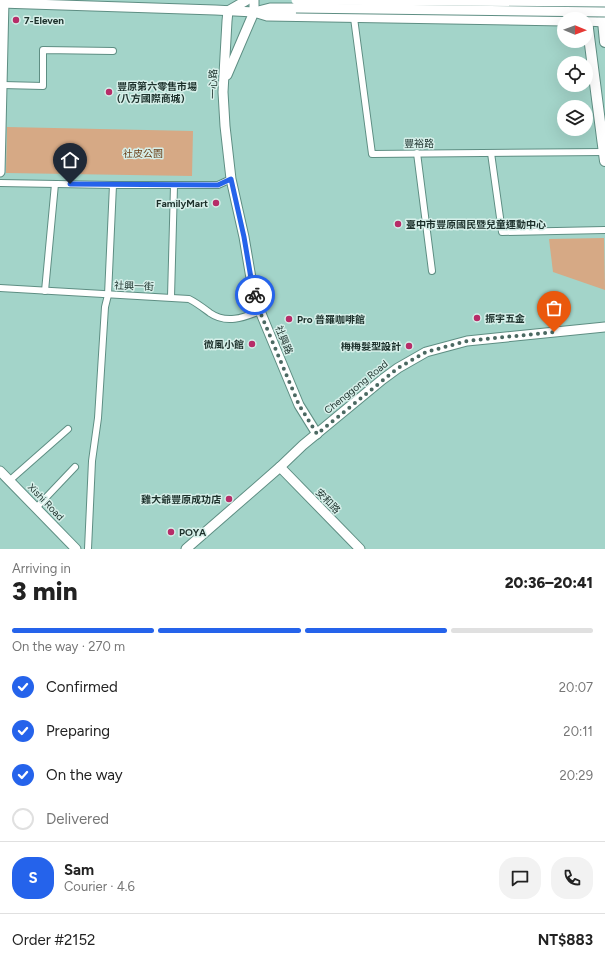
<!DOCTYPE html>
<meta charset="utf-8">
<style>
body{margin:0;font-family:Figtree,"Noto Sans TC",sans-serif;background:#f2f2f2;color:#222;height:100vh;display:flex;flex-direction:column;font-size:15px;white-space:nowrap}
*{box-sizing:border-box;margin:0}
p{font-size:13px;color:#767676}
.icon{flex:none;width:22px;height:22px;fill:none;stroke:currentColor;stroke-width:2;stroke-linecap:round;stroke-linejoin:round}
.map{position:relative;height:549px;overflow:hidden}
.sheet{display:flex;flex-direction:column;background:#fff;flex:1}
.sheet>*{flex:none}
.needle{width:26px;rotate:91deg}
.fabs{position:absolute;left:557px;top:12px;display:grid;gap:8px}
.fabs a{display:grid;place-items:center;width:36px;height:36px;border-radius:50%;background:#fff;box-shadow:0 4px 16px #0002;font-size:20px}
.pin{position:absolute;display:grid;place-items:center;width:34px;height:34px;color:#fff;margin:-41px -17px;border-radius:50% 50% 50% 0;rotate:-45deg;box-shadow:0 0 4px #0007}
.pin .icon{rotate:45deg}
.courier{position:absolute;display:grid;place-items:center;width:40px;height:40px;margin:-20px;border:3px solid #2563eb;border-radius:50%;background:#fff;color:#222;box-shadow:0 1px 5px #0007}
.summary em{font-style:normal;font-weight:800}
.summary div{display:flex;flex-direction:column-reverse}
.summary{display:flex;align-items:center;justify-content:space-between;height:68px;padding:0 12px}
h1{font-size:26px;font-weight:800;line-height:30px}
.bar{display:grid;grid-template-columns:repeat(4,1fr);gap:6px 4px;align-content:center;height:48px;padding:0 12px}
.bar i{height:5px;border-radius:3px;background:#e0e0e0}
.bar .selected{background:#2563eb}
.bar p{grid-column:span 4}
.line{display:flex;align-items:center;gap:10px;padding:0 12px;border-top:1px solid #e0e0e0}
.line div{flex:1}
.round{display:grid;place-items:center;flex:none;width:42px;height:42px;border-radius:16px;background:#f2f2f2}
ol{padding:0 12px;list-style:none}
li{display:flex;align-items:center;gap:12px;height:44px}
li p{margin-inline-start:auto}
li .icon{padding:4px;border-radius:50%;background:#2563eb;color:#fff;stroke-width:4}
li:last-child{color:#767676}
li i{width:22px;height:22px;border:2px solid #e0e0e0;border-radius:50%}
.map>svg:first-child{display:block}
</style>
<div class="map">
<svg width="605" height="549" viewBox="0 0 605 549">
<rect width="100%" height="100%" fill="#a3d4c9"/>
<!-- green -->
<g fill="#d6a985">
<polygon points="7,127 193,131 192,176 6,173"/>
<polygon points="604,238 605,290 553,272 549,239"/>
</g>
<g fill="none" stroke-linecap="round" stroke-linejoin="round">
<defs>
<g id="street">
<polyline points="354,18 372,154 605,152"/>
<polyline points="3,85 43,86 43,50 113,51"/>
<polyline points="417,153 432,271"/>
<polyline points="491,153 502,232 605,230"/>
<polyline points="0,183 113,185 218,185 231,179"/>
<path d="M0 288 189 299C197 303 202 307 210 313 226 324 243 318 260 311"/>
<polyline points="45,291 55,184"/>
<polyline points="171,297 174,186"/>
<polyline points="9,481 68,429"/>
<polyline points="36,508 75,467"/>
<polyline points="88,549 92,461 98,418 105,307 108,295 113,185"/>
</g>
<g id="secondary">
<polyline points="247,0 228,11 227,21 223,92 225,126 231,179 244,237 252,284 260,311 299,405 317,434"/>
<polyline points="0,3 215,10 254,12 267,16 564,21"/>
<polyline points="255,12 270,8 296,8"/>
<polyline points="586,21 605,22"/>
<polyline points="227,75 254,12 254,0"/>
<polyline points="0,172 4,0"/>
<polyline points="280,467 360,549"/>
<polyline points="0,471 76,549"/>
<polyline points="186,549 280,467 303,445 383,379 398,368 426,352 467,341 605,327"/>
</g>
<g id="primary">
<polyline points="601,0 605,42"/>
<polyline points="586,4 587,21 605,161"/>
</g>
</defs>
<!-- street casing -->
<use href="#street" stroke="#5e8e83" stroke-width="8"/>
<!-- secondary casing -->
<use href="#secondary" stroke="#5e8e83" stroke-width="11"/>
<!-- primary casing -->
<use href="#primary" stroke="#5e8e83" stroke-width="12"/>
<!-- street -->
<use href="#street" stroke="#fff" stroke-width="6"/>
<!-- secondary -->
<use href="#secondary" stroke="#fff" stroke-width="9"/>
<!-- primary -->
<use href="#primary" stroke="#fff" stroke-width="10"/>
<defs>
<g id="secondary-bridge">
<polyline points="296,0 605,2"/>
<polyline points="296,8 605,12"/>
</g>
</defs>
<!-- secondary-bridge casing -->
<use href="#secondary-bridge" stroke="#5e8e83" stroke-width="11" stroke-linecap="butt"/>
<!-- secondary-bridge -->
<use href="#secondary-bridge" stroke="#fff" stroke-width="9"/>
</g>
<g fill="none" stroke-linecap="round" stroke-linejoin="round">
<!-- done -->
<polyline stroke="#4b6962" stroke-width="4" stroke-dasharray="0 7.2" points="255,295 260,312 299,405 317,434 398,368 426,352 467,341 554,332"/>
<!-- route -->
<polyline stroke="#2563eb" stroke-width="5" points="70,184 218,185 231,179 244,237 252,284 255,295"/>
</g>
<!-- markers -->
<g fill="#b72c68" stroke="#d6efe9" stroke-width="1.5">
<circle cx="16" cy="20" r="4"/>
<circle cx="109" cy="92" r="4"/>
<circle cx="216" cy="203" r="4"/>
<circle cx="398" cy="224" r="4"/>
<circle cx="477" cy="318" r="4"/>
<circle cx="289" cy="319" r="4"/>
<circle cx="252" cy="344" r="4"/>
<circle cx="409" cy="346" r="4"/>
<circle cx="229" cy="499" r="4"/>
<circle cx="171" cy="532" r="4"/>
</g>
<g text-anchor="middle" dominant-baseline="central" stroke-width="3" stroke-linejoin="round" paint-order="stroke">
<!-- poi labels -->
<g font-size="10" font-weight="bold" fill="#1c302b" stroke="#d6efe9" text-anchor="start">
<text x="24" y="20">7-Eleven</text>
<text x="117" y="86">豐原第六零售市場<tspan x="117" dy="12">(八方國際商城)</tspan></text>
<text x="208" y="203" text-anchor="end">FamilyMart</text>
<text x="406" y="224">臺中市豐原國民暨兒童運動中心</text>
<text x="485" y="318">振宇五金</text>
<text x="297" y="319">Pro 普羅咖啡館</text>
<text x="244" y="344" text-anchor="end">微風小館</text>
<text x="401" y="346" text-anchor="end">梅梅髮型設計</text>
<text x="221" y="499" text-anchor="end">雞大爺豐原成功店</text>
<text x="179" y="532">POYA</text>
</g>
<!-- street labels -->
<g font-size="10" fill="#1c302b" stroke="#d6efe9">
<text transform="translate(213 84) rotate(-89)">一心路</text>
<text x="419" y="143">豐裕路</text>
<text transform="translate(134 286) rotate(2)">社興一街</text>
<text transform="translate(284 340) rotate(67)">社興路</text>
<text transform="translate(356 387) rotate(-39)">Chenggong Road</text>
<text transform="translate(328 501) rotate(46)">安和路</text>
<text transform="translate(46 502) rotate(46)">Xishi Road</text>
</g>
<!-- park labels -->
<g font-size="10" fill="#6a3f18" stroke="#d6efe9">
<text x="143" y="153">社皮公園</text>
</g>
</g>
</svg>
<div class="fabs">
<a><svg class="needle" viewBox="-14 -14 28 28"><path d="M0-13l5 13h-10z" fill="#e53935"/><path d="M0 13l5-13h-10z" fill="#767676"/></svg></a>
<a><svg class="icon" aria-label="locate" viewBox="0 0 24 24"><circle cx="12" cy="12" r="6"/><path d="M12 2v4M12 18v4M2 12h4M18 12h4"/></svg></a>
<a><svg class="icon" aria-label="layers" viewBox="0 0 24 24"><path d="M12 4l9 5-9 5-9-5zM3 14l9 5 9-5"/></svg></a>
</div>
<div class="pin" style="left:554px;top:332px;background:#ea580c"><svg class="icon" aria-label="bag" viewBox="0 0 24 24"><path d="M5 8h14l-1 12H6zM9 8a3 3 0 0 1 6 0"/></svg></div>
<div class="pin" style="left:70px;top:184px;background:#1f2937"><svg class="icon" aria-label="home" viewBox="0 0 24 24"><path d="M3 11l9-7 9 7M6 9v11h12V9"/></svg></div>
<div class="courier" style="left:255px;top:295px"><svg class="icon" aria-label="bike" viewBox="0 0 24 24"><circle cx="6" cy="16" r="4"/><circle cx="18" cy="16" r="4"/><path d="M6 16l4-8h5l3 8M10 8l3 8H6M13 5h3"/></svg></div>
</div>
<section class="sheet">
<div class="summary"><div><h1>3 min</h1><p>Arriving in</p></div><em>20:36–20:41</em></div>
<div class="bar"><i class="selected"></i><i class="selected"></i><i class="selected"></i><i></i><p>On the way · 270 m</p></div>
<ol>
<li><svg class="icon" aria-label="check" viewBox="0 0 24 24"><path d="M5 12l5 5 9-10"/></svg>Confirmed<p>20:07</p></li>
<li><svg class="icon" aria-label="check" viewBox="0 0 24 24"><path d="M5 12l5 5 9-10"/></svg>Preparing<p>20:11</p></li>
<li><svg class="icon" aria-label="check" viewBox="0 0 24 24"><path d="M5 12l5 5 9-10"/></svg>On the way<p>20:29</p></li>
<li><i></i>Delivered</li>
</ol>
<div class="line" style="height:72px"><b class="round" style="background:#2563eb;color:#fff">S</b><div><b>Sam</b><p>Courier · 4.6</p></div><a class="round"><svg class="icon" aria-label="chat" viewBox="0 0 24 24"><path d="M4 5h16v11H9l-5 4z"/></svg></a><a class="round"><svg class="icon" aria-label="phone" viewBox="0 0 24 24"><path d="M5 4h4l2 5-3 2q2 4 5 5l2-3 5 2v4C11 20 4 13 5 4z"/></svg></a></div>
<div class="line" style="height:52px"><div>Order #2152</div><b>NT$883</b></div>
</section>
